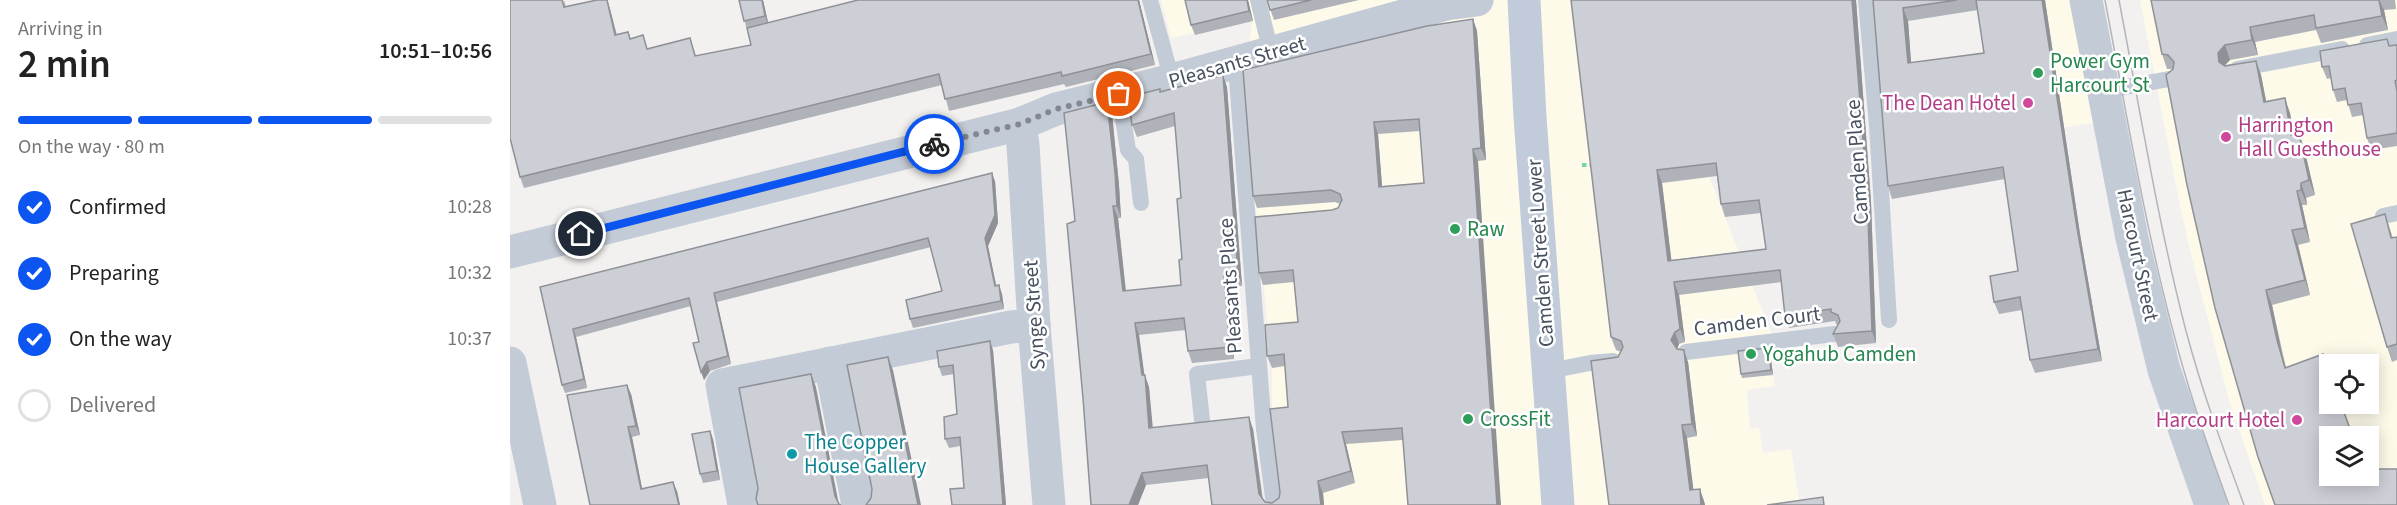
<!DOCTYPE html>
<meta charset="utf-8">
<style>
body{margin:0;font-family:"Source Sans 3",sans-serif;background:#f2f2f2;color:#222;height:100vh;display:flex;flex-direction:column;font-size:22px;white-space:nowrap}
*{box-sizing:border-box;margin:0}
p{font-size:20px;color:#767676}
.icon{flex:none;width:33px;height:33px;fill:none;stroke:currentColor;stroke-width:2;stroke-linecap:round;stroke-linejoin:round}
.map{position:relative;flex:1;overflow:hidden}
.side{display:flex;flex-direction:column;background:#fff;width:510px}
.side>*{flex:none}
.tools{position:absolute;left:1809px;top:354px;display:grid;gap:12px}
.tools a{display:grid;place-items:center;width:60px;height:60px;border-radius:0px;background:#fff;box-shadow:0 3px 15px #0003;font-size:30px}
.pin{position:absolute;display:grid;place-items:center;width:51px;height:51px;color:#fff;margin:-26px;border:3px solid #fff;border-radius:50%;box-shadow:0 2px 6px #0007}
.courier{position:absolute;display:grid;place-items:center;width:60px;height:60px;margin:-30px;border:4px solid #0c55f1;border-radius:50%;background:#fff;color:#222;box-shadow:0 2px 8px #0007}
.head em{font-style:normal;font-weight:600}
.head div{display:flex;flex-direction:column-reverse}
.head{display:flex;align-items:center;justify-content:space-between;height:102px;padding:0 18px}
h1{font-size:39px;font-weight:600;line-height:45px}
.bar{display:grid;grid-template-columns:repeat(4,1fr);gap:9px 6px;align-content:center;height:72px;padding:0 18px}
.bar i{height:8px;border-radius:4px;background:#e0e0e0}
.bar .active{background:#0c55f1}
.bar p{grid-column:span 4}
ol{padding:0 18px;list-style:none}
li{display:flex;align-items:center;gap:18px;height:66px}
li p{margin-inline-start:auto}
li .icon{padding:6px;border-radius:50%;background:#0c55f1;color:#fff;stroke-width:4}
li:last-child{color:#767676}
li i{width:33px;height:33px;border:3px solid #e0e0e0;border-radius:50%}
main{display:flex;flex:1;min-height:0}
.map>svg:first-child{display:block}
</style>
<main>
<section class="side">
<div class="head"><div><h1>2 min</h1><p>Arriving in</p></div><em>10:51–10:56</em></div>
<div class="bar"><i class="active"></i><i class="active"></i><i class="active"></i><i></i><p>On the way · 80 m</p></div>
<ol>
<li><svg class="icon" aria-label="check" viewBox="0 0 24 24"><path d="M5 12l5 5 9-10"/></svg>Confirmed<p>10:28</p></li>
<li><svg class="icon" aria-label="check" viewBox="0 0 24 24"><path d="M5 12l5 5 9-10"/></svg>Preparing<p>10:32</p></li>
<li><svg class="icon" aria-label="check" viewBox="0 0 24 24"><path d="M5 12l5 5 9-10"/></svg>On the way<p>10:37</p></li>
<li><i></i>Delivered</li>
</ol>
</section>
<div class="map">
<svg width="1887" height="505" viewBox="0 0 1887 505">
<rect width="100%" height="100%" fill="#f3f1f0"/>
<!-- commercial -->
<g fill="#fdfaea" fill-rule="evenodd">
<polygon points="651,0 1140,0 1145,41 1266,345 1267,353 1260,354 1265,386 1237,390 1240,429 1249,428 1253,453 1281,449 1290,505 772,505 762,421 762,368 746,208 744,207 735,83 742,21 661,38"/>
<polygon points="1466,0 1566,0 1589,122 1489,137"/>
<path d="M1630 0H1887V505H1755L1719 400 1681 254 1670 206ZM1820 364H1858V404H1820ZM1820 436H1858V476H1820Z"/>
</g>
<g fill="none" stroke-linecap="round" stroke-linejoin="round">
<!-- path -->
<polyline stroke="#72d3af" stroke-width="4" stroke-dasharray="4.5 3" stroke-linecap="butt" points="1072,165 1082,165"/>
<!-- service -->
<g stroke="#c3cbd6" stroke-width="16">
<polyline points="640,0 662,80"/>
<polyline points="748,0 761,52"/>
<polyline points="1356,0 1367,126 1379,320"/>
<polyline points="1857,45 1887,39"/>
<polyline points="723,63 727,80 754,429 764,505"/>
<polyline points="1727,69 1832,49"/>
<polyline points="1594,91 1659,79"/>
<polyline points="609,94 618,150 626,159 631,203"/>
<polyline points="1873,216 1887,213"/>
<polyline points="1176,352 1324,334"/>
<polyline points="1039,371 1080,363 1103,361"/>
<polyline points="692,420 687,374 748,366"/>
</g>
<!-- minor -->
<g stroke="#c3cbd6" stroke-width="33">
<polyline points="510,124 513,145 524,325 539,505"/>
<polyline points="0,252 510,124 546,109 662,80 936,4 967,0"/>
<polyline points="320,363 348,505"/>
<polyline points="234,505 212,385 501,327 524,325"/>
</g>
<!-- tertiary -->
<g stroke="#c3cbd6" stroke-width="33">
<polyline points="1576,0 1622,238 1654,370 1701,505"/>
<polyline points="0,363 30,505"/>
</g>
<!-- secondary -->
<polyline stroke="#c2cbda" stroke-width="33" points="1014,0 1020,117 1048,505"/>
<!-- tram -->
<g stroke="#b2b5bb" stroke-width="1.5">
<path d="M1595 0C1616 110 1634 222 1663 331 1678 390 1698 448 1719 505"/>
<path d="M1609 0C1630 110 1648 223 1676 331 1692 391 1713 448 1734 505"/>
</g>
</g>
<!-- wall -->
<g fill="#afb2b8" fill-rule="evenodd">
<polygon points="54,0 56,7 97,0 100,9 107,35 118,32 121,39 138,49 180,38 186,56 241,45 229,0 253,0 258,22 629,0 645,65 556,87 554,84 439,111 432,85 14,188 10,177"/>
<polygon points="675,0 738,0 743,21 685,35 681,25"/>
<polygon points="757,0 849,0 764,20"/>
<path d="M1061 0H1346L1361 202 1366 343 1328 347 1323 334 1328 325 1326 324 1325 321 1279 328 1275 316 1271 282 1169 295 1175 342 1169 344 1167 349 1178 362 1187 436 1177 438 1183 490 1194 501 1195 505H1099L1108 357 1111 352 1106 350 1101 337ZM1207 176 1211 204 1215 217 1251 213 1256 249 1161 260 1152 183Z"/>
<path d="M1363 0H1535L1570 234 1592 361 1525 373 1520 360 1512 310 1489 314 1484 302 1508 271 1495 179 1382 199 1378 186ZM1468 10 1474 53 1401 63 1398 21Z"/>
<polygon points="1641,0 1885,0 1886,9 1874,10 1878,30 1811,43 1806,30 1745,42 1748,55 1720,60 1715,65 1746,61 1751,75 1756,101 1780,113 1784,135 1789,134 1794,148 1805,195 1796,198 1797,205 1792,205 1800,242 1788,245 1800,295 1762,305 1776,368 1831,404 1843,436 1820,436 1765,505 1663,69 1657,69 1652,54"/>
<path d="M963 19 967 31 976 160 968 161 969 191 893 440 836 444 845 483 813 493 814 505H702L699 478 636 485 628 505H581L565 221 597 102 602 114 609 185 611 218H608L616 291 671 285 672 259 671 198 665 126 627 137 622 125 651 92 717 87 732 286 718 287 724 359 682 363 678 351 676 330 629 335 634 375 639 387 642 428 743 429 753 499 755 502 762 503 769 498 778 407 775 366 762 368 757 356 788 322 784 282 753 285 749 273 822 210 828 208 830 204 825 202 747 208 743 196ZM910 131 914 183 872 186 868 134Z"/>
<polygon points="1887,44 1887,146 1861,150 1857,138 1853,115 1842,117 1837,100 1827,102 1823,90 1821,78 1817,79 1812,67 1880,45"/>
<polygon points="485,181 488,223 478,246 486,286 492,294 494,309 403,328 400,319 432,291 421,247 207,302 221,364 200,371 194,380 189,342 181,306 66,337 77,388 55,393 52,385 30,287"/>
<polygon points="1875,214 1883,238 1887,237 1887,360 1882,362 1877,347"/>
<polygon points="483,350 496,505 442,505 454,488 451,446 439,448 435,439 447,414 444,374 432,376 429,367"/>
<polygon points="1260,352 1263,375 1232,378 1231,374"/>
<polygon points="121,394 130,435 122,437 132,489 167,491 170,505 80,505"/>
<polygon points="203,439 210,480 193,483 190,474"/>
</g>
<!-- shaded-wall -->
<g fill="#8f9196">
<polygon points="97,0 100,9 109,46 105,35"/>
<polygon points="252,0 253,0 259,27 255,16"/>
<polygon points="628,0 629,0 645,65 641,54"/>
<polygon points="737,0 738,0 743,21 739,11"/>
<polygon points="1342,0 1346,0 1361,202 1366,343 1362,331"/>
<polygon points="1532,0 1535,0 1570,234 1592,361 1588,349 1566,222"/>
<polygon points="1869,0 1874,10 1878,30 1872,16"/>
<polygon points="1393,8 1398,21 1402,75 1398,63"/>
<polygon points="963,19 967,31 976,160 971,148"/>
<polygon points="1740,27 1745,42 1748,55 1742,40"/>
<polygon points="1715,45 1720,60 1713,67 1709,62 1708,53"/>
<polygon points="1746,61 1751,75 1759,116 1754,102"/>
<polygon points="713,75 717,87 732,286 728,274"/>
<polygon points="1775,98 1780,113 1786,150 1781,135"/>
<polygon points="597,102 602,114 609,185 611,218 607,206"/>
<polygon points="864,122 868,134 873,199 869,187"/>
<polygon points="1789,134 1794,148 1805,195 1799,180"/>
<polygon points="963,149 968,161 991,505 987,505"/>
<polygon points="1147,170 1152,183 1163,273 1158,261"/>
<polygon points="482,173 485,181 488,223 478,246 488,294 485,286 475,238"/>
<polygon points="1791,183 1796,198 1797,205 1791,190"/>
<polygon points="1787,191 1792,205 1800,242 1795,228"/>
<polygon points="603,206 608,218 617,303 613,291"/>
<polygon points="1782,230 1788,245 1800,295 1795,280"/>
<polygon points="714,275 718,287 724,359 720,347"/>
<polygon points="1164,282 1169,295 1175,342 1170,329"/>
<polygon points="489,285 492,294 494,309 491,301"/>
<polygon points="1756,290 1762,305 1772,354 1780,382 1775,368 1767,340"/>
<polygon points="204,293 207,302 221,364 218,356"/>
<polygon points="625,323 629,335 635,379 635,375 639,387 644,440 639,428"/>
<polygon points="63,329 66,337 77,388 74,379"/>
<polygon points="1165,332 1169,344 1166,353 1161,340"/>
<polygon points="480,341 483,350 496,505 493,505"/>
<polygon points="1258,348 1260,352 1263,375 1261,370"/>
<polygon points="1174,350 1178,362 1187,436 1182,424"/>
<polygon points="378,357 383,370 411,505 408,505"/>
<polygon points="197,362 200,371 194,380 191,372"/>
<polygon points="301,374 306,387 329,505 325,496"/>
<polygon points="117,385 121,394 130,435 126,426"/>
<polygon points="739,417 743,429 753,505 749,494"/>
<polygon points="1172,425 1177,438 1185,502 1180,490"/>
<polygon points="118,427 122,437 134,498 131,489"/>
<polygon points="200,431 203,439 210,480 207,471"/>
<polygon points="832,432 836,444 845,483 841,471"/>
<polygon points="632,473 636,485 628,505 619,505"/>
<polygon points="808,481 813,493 814,505 811,505"/>
<polygon points="163,482 167,491 170,505 169,505"/>
<polygon points="1190,489 1194,501 1195,505 1191,505"/>
</g>
<!-- building -->
<g fill="#cccfd6" stroke="#8f9196" stroke-width="1.5" fill-rule="evenodd">
<polygon points="0,0 52,0 54,7 87,0 97,0 105,35 118,32 120,39 133,35 137,49 180,38 185,56 241,45 237,28 348,0 628,0 641,54 552,76 551,72 435,99 429,74 10,177 0,138"/>
<polygon points="229,0 252,0 255,16 234,21"/>
<polygon points="675,0 737,0 739,11 681,25"/>
<polygon points="757,0 801,0 760,10"/>
<path d="M1061 0H1342L1357 190 1362 331 1323 334 1330 321 1328 315 1321 312V309L1275 316 1270 270 1164 282 1170 329 1165 332 1161 340 1167 349 1174 350 1182 424 1172 425 1180 490 1190 489 1191 505H1099L1081 361 1108 357 1113 347 1111 341 1101 337ZM1206 163 1211 204 1249 200 1256 249 1158 261 1147 170Z"/>
<polygon points="1363,0 1447,0 1393,8 1398,63 1474,53 1466,0 1532,0 1566,222 1588,349 1520,360 1510,297 1484,302 1480,276 1508,271 1493,167 1378,186"/>
<polygon points="1641,0 1869,0 1872,16 1806,28 1804,15 1740,27 1742,40 1715,45 1708,53 1709,62 1715,66 1746,61 1754,102 1775,98 1781,135 1789,134 1799,180 1791,183 1791,190 1787,191 1795,228 1782,230 1795,280 1756,290 1767,340 1775,368 1813,354 1820,371 1820,404 1831,404 1839,426 1833,428 1837,436 1820,436 1820,476 1858,476 1858,469 1887,469 1887,505 1765,505 1748,457 1705,308 1677,185 1656,75 1663,69 1664,62 1658,55 1652,54"/>
<path d="M963 19 971 148 963 149 965 179 987 505H898L892 428 832 432 841 471 808 481 811 505H702L697 465 632 473 619 505H581L573 398 557 224 565 221 554 113 597 102 605 173 607 206H603L613 291 671 285 669 260 672 259 667 199 671 198 664 113 622 125 618 97 650 89V92L713 75 728 274 714 275 720 347 678 351 674 318 625 323 632 375H635L639 428 739 417 749 494 755 502 762 503 769 498 770 492 760 409 778 407 774 354 757 356 755 325 788 322 783 270 749 273 745 217 822 210 828 208 832 200 830 194 821 190 743 196 733 70 917 26ZM909 119 914 183 869 187 864 122Z"/>
<polygon points="1877,39 1879,46 1887,45 1887,80 1885,81 1887,91 1887,133 1857,138 1851,103 1838,105 1835,88 1823,90 1819,66 1812,67 1810,51"/>
<polygon points="482,173 485,215 475,238 485,286 489,285 491,301 400,319 396,300 432,291 418,238 204,293 218,356 197,362 191,372 183,343 189,342 179,298 63,329 74,379 52,385 30,287"/>
<polygon points="1875,214 1881,238 1887,237 1887,344 1877,347 1841,224"/>
<polygon points="480,341 493,505 442,505 440,489 454,488 450,437 435,439 434,417 447,414 443,365 429,367 427,351"/>
<polygon points="1258,348 1261,370 1231,374 1228,351"/>
<polygon points="378,357 408,505 356,505 361,498 362,489 337,365"/>
<polygon points="301,374 325,496 329,504 331,505 248,505 246,499 248,488 229,388"/>
<polygon points="117,385 126,426 118,427 131,489 163,482 169,505 80,505 57,395"/>
<polygon points="200,431 207,471 190,474 182,434"/>
<polygon points="1313,497 1314,505 1257,505"/>
</g>
<g fill="none" stroke-linecap="round" stroke-linejoin="round">
<!-- done -->
<polyline stroke="#838992" stroke-width="6" stroke-dasharray="0 10.8" points="424,144 510,124 546,109 609,94"/>
<!-- route -->
<polyline stroke="#0c55f1" stroke-width="8" points="71,234 424,144"/>
</g>
<!-- markers -->
<g fill="#2e9e5b" stroke="#fff" stroke-width="2">
<circle cx="1528" cy="73" r="6"/>
<circle cx="945" cy="229" r="6"/>
<circle cx="1241" cy="354" r="6"/>
<circle cx="958" cy="419" r="6"/>
</g>
<g fill="#d1479c" stroke="#fff" stroke-width="2">
<circle cx="1518" cy="103" r="6"/>
<circle cx="1716" cy="137" r="6"/>
<circle cx="1787" cy="420" r="6"/>
</g>
<circle fill="#0f9aa8" stroke="#fff" stroke-width="2" cx="282" cy="454" r="6"/>
<g text-anchor="middle" dominant-baseline="central" stroke-width="5" stroke-linejoin="round" paint-order="stroke">
<!-- leisure labels -->
<g font-size="21" fill="#27864d" stroke="#fff" text-anchor="start">
<text x="1540" y="61">Power Gym<tspan x="1540" dy="24">Harcourt St</tspan></text>
<text x="957" y="229">Raw</text>
<text x="1253" y="354">Yogahub Camden</text>
<text x="970" y="419">CrossFit</text>
</g>
<!-- street labels -->
<g font-size="21" fill="#475160" stroke="#fff">
<text transform="translate(727 62) rotate(-16)">Pleasants Street</text>
<text transform="translate(1347 162) rotate(-94)">Camden Place</text>
<text transform="translate(1030 253) rotate(-94)">Camden Street Lower</text>
<text transform="translate(1628 255) rotate(78)">Harcourt Street</text>
<text transform="translate(720 286) rotate(-94)">Pleasants Place</text>
<text transform="translate(524 315) rotate(-94)">Synge Street</text>
<text transform="translate(1247 321) rotate(-7)">Camden Court</text>
</g>
<!-- hotel labels -->
<g font-size="21" fill="#b23c85" stroke="#fff" text-anchor="end">
<text x="1506" y="103">The Dean Hotel</text>
<text x="1728" y="125" text-anchor="start">Harrington<tspan x="1728" dy="24">Hall Guesthouse</tspan></text>
<text x="1775" y="420">Harcourt Hotel</text>
</g>
<!-- culture labels -->
<g font-size="21" fill="#0d838f" stroke="#fff" text-anchor="start">
<text x="294" y="442">The Copper<tspan x="294" dy="24">House Gallery</tspan></text>
</g>
</g>
</svg>
<div class="tools">
<a><svg class="icon" aria-label="locate" viewBox="0 0 24 24"><circle cx="12" cy="12" r="6"/><path d="M12 2v4M12 18v4M2 12h4M18 12h4"/></svg></a>
<a><svg class="icon" aria-label="layers" viewBox="0 0 24 24"><path d="M12 4l9 5-9 5-9-5zM3 14l9 5 9-5"/></svg></a>
</div>
<div class="pin" style="left:609px;top:94px;background:#ea580c"><svg class="icon" aria-label="bag" viewBox="0 0 24 24"><path d="M5 8h14l-1 12H6zM9 8a3 3 0 0 1 6 0"/></svg></div>
<div class="pin" style="left:71px;top:234px;background:#1f2937"><svg class="icon" aria-label="home" viewBox="0 0 24 24"><path d="M3 11l9-7 9 7M6 9v11h12V9"/></svg></div>
<div class="courier" style="left:424px;top:144px"><svg class="icon" aria-label="bike" viewBox="0 0 24 24"><circle cx="6" cy="16" r="4"/><circle cx="18" cy="16" r="4"/><path d="M6 16l4-8h5l3 8M10 8l3 8H6M13 5h3"/></svg></div>
</div>
</main>
